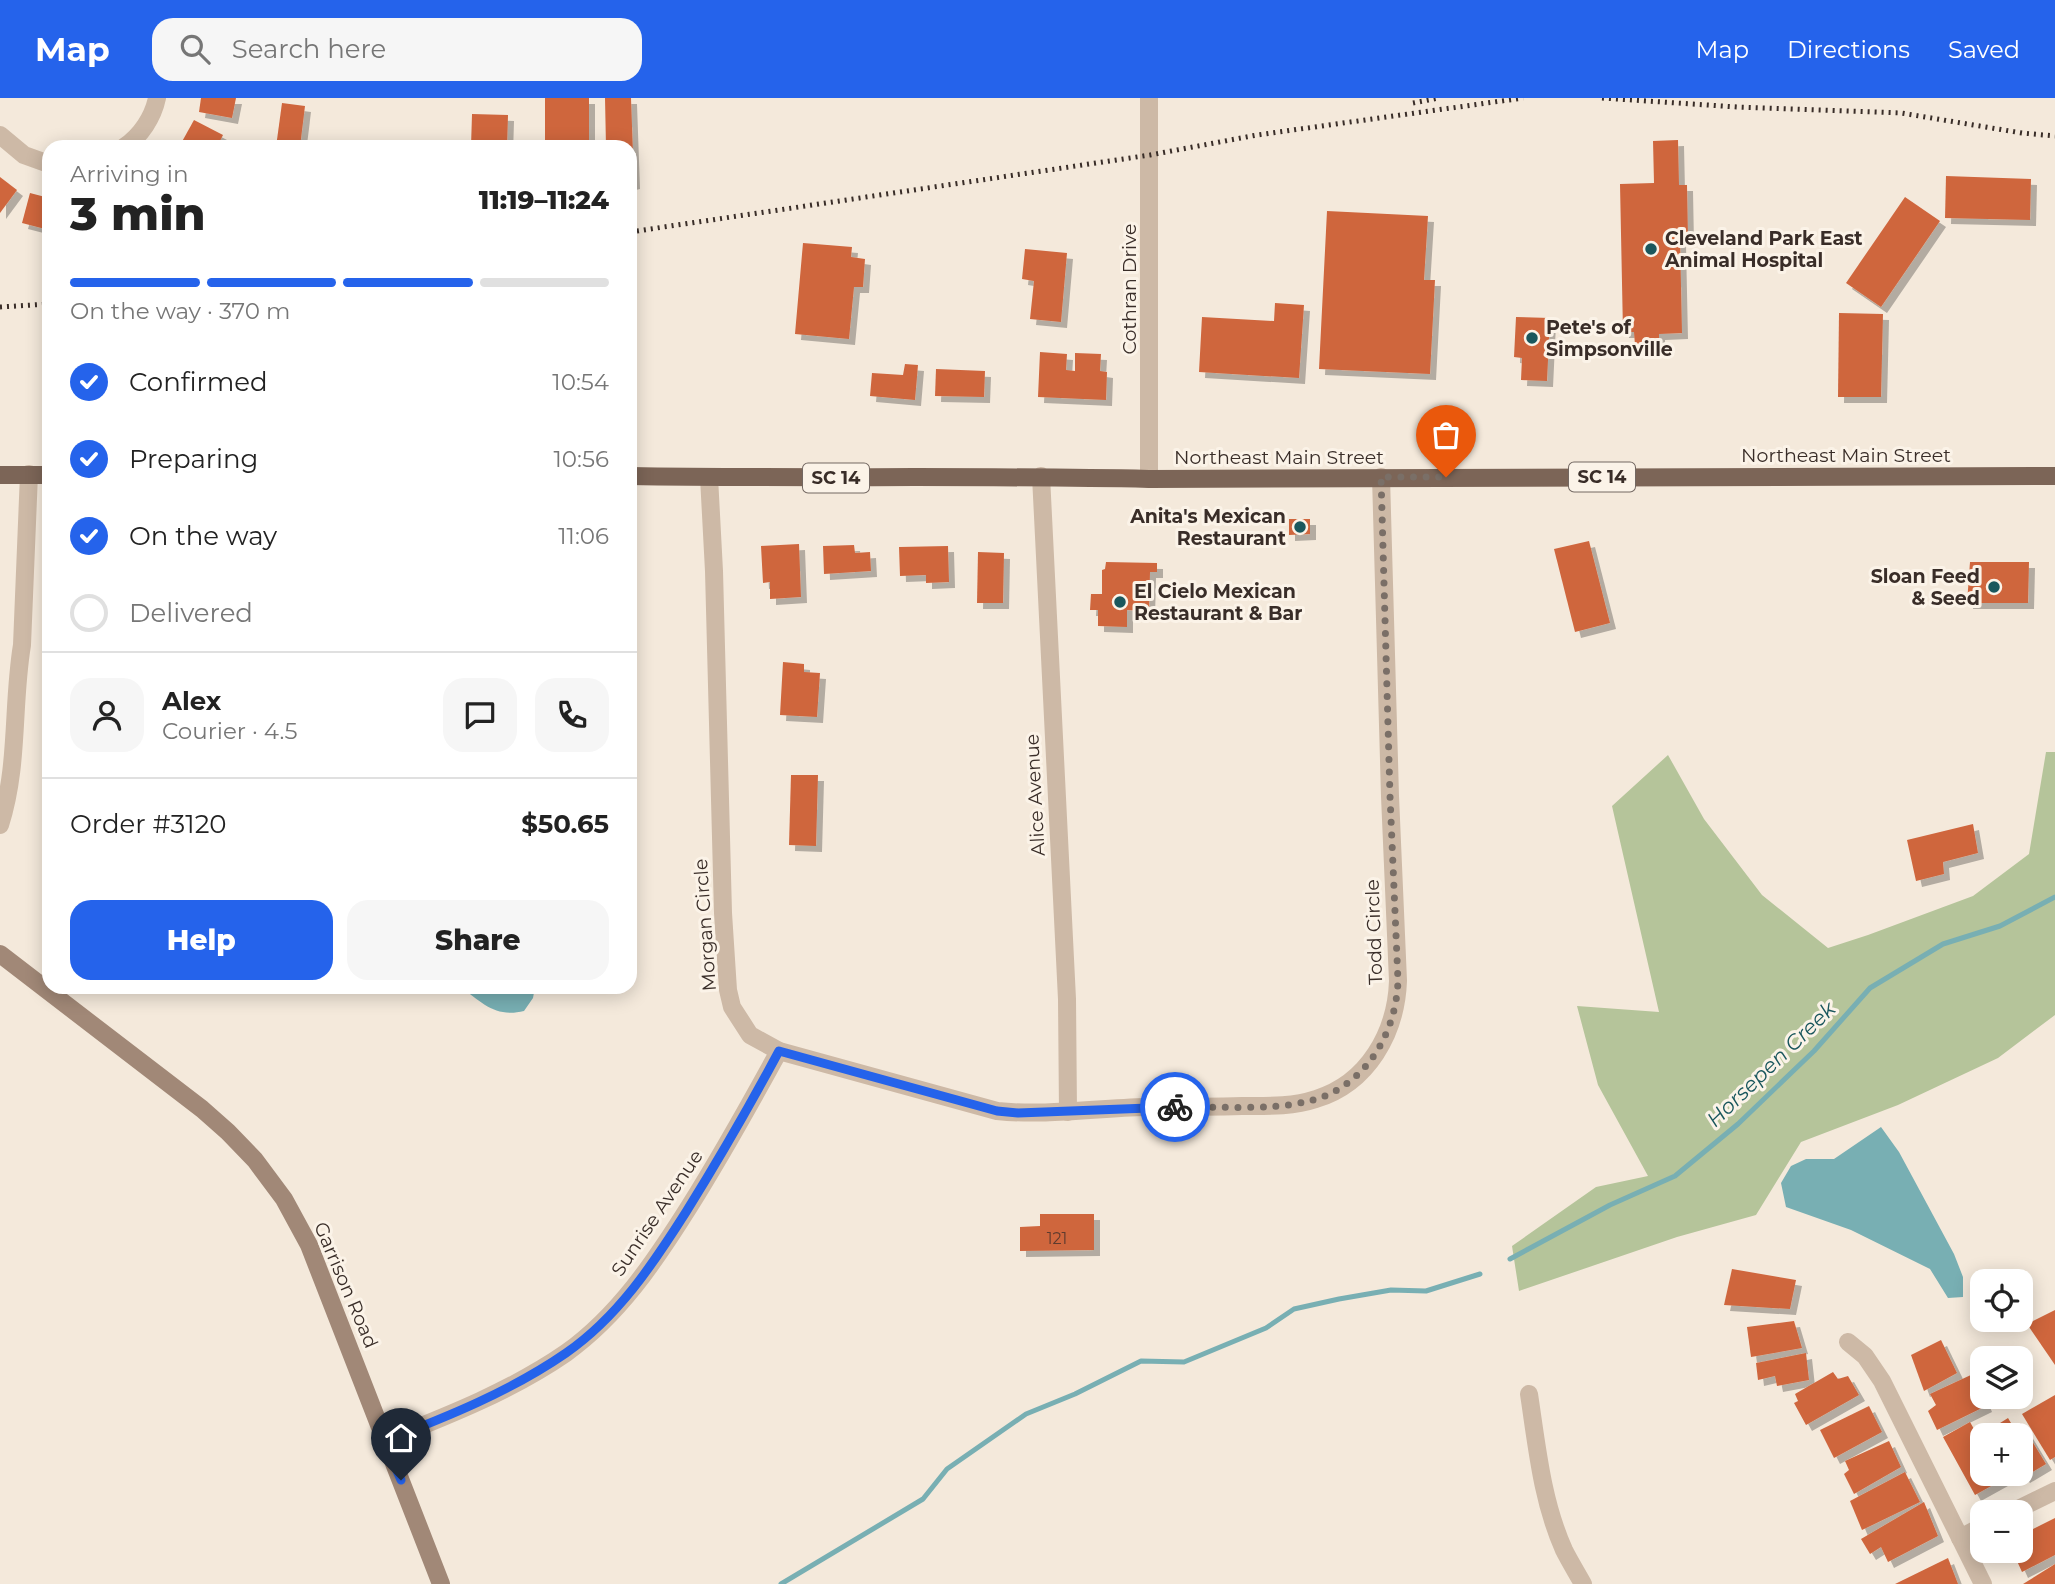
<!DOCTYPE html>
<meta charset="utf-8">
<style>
body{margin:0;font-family:Montserrat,sans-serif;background:#f6f6f6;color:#222;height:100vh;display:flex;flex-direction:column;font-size:26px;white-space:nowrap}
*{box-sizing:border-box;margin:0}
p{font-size:23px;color:#767676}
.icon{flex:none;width:38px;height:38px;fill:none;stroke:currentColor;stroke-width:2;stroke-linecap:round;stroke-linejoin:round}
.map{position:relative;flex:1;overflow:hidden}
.sheet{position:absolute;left:42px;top:42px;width:595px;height:854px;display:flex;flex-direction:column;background:#fff;border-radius:21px;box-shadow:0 4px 18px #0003}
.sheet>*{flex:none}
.buttons{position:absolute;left:1970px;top:1171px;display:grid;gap:14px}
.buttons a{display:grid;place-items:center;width:63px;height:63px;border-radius:14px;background:#fff;box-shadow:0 4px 18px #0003;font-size:35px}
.pin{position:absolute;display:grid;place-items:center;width:60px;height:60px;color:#fff;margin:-72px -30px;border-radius:50% 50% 50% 0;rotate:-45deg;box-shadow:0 0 7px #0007}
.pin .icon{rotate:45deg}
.courier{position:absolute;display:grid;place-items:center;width:70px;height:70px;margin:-35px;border:5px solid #2563eb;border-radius:50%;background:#fff;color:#222;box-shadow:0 2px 9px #0007}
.headline em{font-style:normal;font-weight:800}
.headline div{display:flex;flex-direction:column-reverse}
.headline{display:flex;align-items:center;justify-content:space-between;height:119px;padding:0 28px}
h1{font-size:46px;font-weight:800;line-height:52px}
.bar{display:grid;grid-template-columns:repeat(4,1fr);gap:10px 7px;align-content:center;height:84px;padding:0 28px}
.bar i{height:9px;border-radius:5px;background:#e0e0e0}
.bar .current{background:#2563eb}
.bar p{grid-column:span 4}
.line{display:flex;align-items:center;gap:18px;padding:0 28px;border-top:2px solid #e0e0e0}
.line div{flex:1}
.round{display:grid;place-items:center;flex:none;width:74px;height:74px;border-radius:21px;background:#f6f6f6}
ol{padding:0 28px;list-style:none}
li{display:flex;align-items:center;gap:21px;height:77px}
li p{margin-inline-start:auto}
li .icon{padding:7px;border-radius:50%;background:#2563eb;color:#fff;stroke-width:4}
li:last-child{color:#767676}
li i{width:38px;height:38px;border:4px solid #e0e0e0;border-radius:50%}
.button{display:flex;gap:14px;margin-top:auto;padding:14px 28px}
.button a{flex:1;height:80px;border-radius:21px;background:#2563eb;color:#fff;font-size:28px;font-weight:800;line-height:80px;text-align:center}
.button a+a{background:#f6f6f6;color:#222}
header{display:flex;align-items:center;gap:42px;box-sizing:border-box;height:98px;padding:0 35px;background:#2563eb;color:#fff}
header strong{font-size:33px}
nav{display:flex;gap:38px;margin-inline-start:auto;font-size:24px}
.search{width:490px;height:63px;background:#f6f6f6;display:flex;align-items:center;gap:18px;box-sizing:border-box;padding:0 24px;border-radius:21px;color:#767676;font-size:26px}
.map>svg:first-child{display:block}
</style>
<header>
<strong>Map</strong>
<div class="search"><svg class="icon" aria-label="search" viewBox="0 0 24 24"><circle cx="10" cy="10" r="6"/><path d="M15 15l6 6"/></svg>Search here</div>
<nav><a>Map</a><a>Directions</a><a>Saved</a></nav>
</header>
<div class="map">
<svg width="2055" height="1486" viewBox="0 0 2055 1486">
<defs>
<filter id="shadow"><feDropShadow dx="6" dy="6" stdDeviation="0" flood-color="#0004"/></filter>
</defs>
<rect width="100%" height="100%" fill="#f4e9db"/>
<!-- green -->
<polygon fill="#b5c49a" points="2046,654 2055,654 2055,917 1998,960 1898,1007 1801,1044 1756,1117 1677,1139 1519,1193 1512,1148 1596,1089 1648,1078 1598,987 1577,908 1659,914 1612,708 1668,657 1704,721 1762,797 1828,850 1868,837 1973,798 2029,756"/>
<!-- water -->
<g fill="#78afb3">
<path d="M461 889H535L533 900 524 913C496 920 482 905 461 889Z"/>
<polygon points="1881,1029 1899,1054 1954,1156 1963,1179 1963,1199 1948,1200 1930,1171 1851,1132 1786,1109 1781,1085 1791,1068 1806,1061 1834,1061"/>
</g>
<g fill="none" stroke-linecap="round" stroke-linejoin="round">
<!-- stream -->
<g stroke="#78afb3" stroke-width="5">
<polyline points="1510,1161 1610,1107 1675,1078 1738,1026 1814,953 1870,890 1943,846 2000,828 2055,799"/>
<polyline points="781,1486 923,1401 947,1371 1026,1316 1075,1296 1141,1263 1184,1264 1266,1230 1294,1211 1339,1201 1391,1192 1426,1193 1480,1176"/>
</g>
</g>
<!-- building -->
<g fill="#cf663e" filter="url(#shadow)">
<polygon points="201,0 236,0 232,20 199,14"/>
<rect x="545" y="0" width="44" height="49"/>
<polygon points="605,0 631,0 634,85 630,86 630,49 606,49"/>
<polygon points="282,5 305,8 300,49 276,49"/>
<polygon points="472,16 508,17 507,49 471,49"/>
<polygon points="194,22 223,37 217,49 179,49"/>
<polygon points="1678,42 1679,87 1687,87 1688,140 1680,141 1682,235 1659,236 1659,246 1635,247 1634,234 1623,234 1620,86 1654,85 1653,43"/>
<polygon points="1946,78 2031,81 2030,122 1945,120"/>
<polygon points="0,79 17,92 0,115"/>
<polygon points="30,95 49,100 49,132 22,125"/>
<polygon points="1905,99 1940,123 1881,209 1846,185"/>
<polygon points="1327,113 1428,118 1424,182 1435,182 1430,276 1319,271"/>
<polygon points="803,145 852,149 851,159 865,161 863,189 854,189 849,241 795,236"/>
<polygon points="1025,151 1067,155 1061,224 1030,221 1034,183 1022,181"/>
<polygon points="1275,205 1304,207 1299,280 1199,274 1202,219 1274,223"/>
<polygon points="1839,215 1883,216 1881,299 1838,299"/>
<polygon points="1516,219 1550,220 1547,283 1521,282 1522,260 1514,259"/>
<polygon points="1040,254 1067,256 1066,272 1075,273 1075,255 1101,256 1100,273 1107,274 1106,302 1038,299"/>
<polygon points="905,266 918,267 915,302 870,298 872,275 903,277"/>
<polygon points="936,271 985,273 984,299 935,298"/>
<polygon points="1289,421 1310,421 1310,436 1289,437"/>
<polygon points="1589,443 1610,525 1575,534 1554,451"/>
<polygon points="799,446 801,499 770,501 770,484 763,485 761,448"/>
<polygon points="854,447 855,455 870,454 871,473 824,476 823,448"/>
<polygon points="948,448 949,484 926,485 926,477 900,478 899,449"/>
<polygon points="978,454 1004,455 1003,505 977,505"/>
<polygon points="1106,464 1157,465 1157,474 1150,474 1149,513 1127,512 1127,529 1098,528 1098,512 1090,512 1091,496 1102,496 1102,472 1105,471"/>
<polygon points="1970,464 2029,464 2028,505 1967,505"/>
<polygon points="783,564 804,566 804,574 820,575 817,619 780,617"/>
<polygon points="791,677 818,677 816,748 789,747"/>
<polygon points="1973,726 1978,755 1943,764 1944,776 1916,783 1907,742"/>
<polygon points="1040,1116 1094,1116 1094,1152 1020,1153 1020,1129 1040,1128"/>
<polygon points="1732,1171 1796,1182 1790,1211 1724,1207"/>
<polygon points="2055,1212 2055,1267 2027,1226"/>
<polygon points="1794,1223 1802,1250 1751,1259 1747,1229"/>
<polygon points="1941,1242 1957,1275 1924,1293 1911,1257"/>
<polygon points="1806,1255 1809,1282 1777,1288 1775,1278 1758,1282 1756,1265"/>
<polygon points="1833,1274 1838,1281 1848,1278 1859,1297 1806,1327 1794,1305 1798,1303 1795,1296"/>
<polygon points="1973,1276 1986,1308 1937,1332 1928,1313 1936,1307 1930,1296"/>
<polygon points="2055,1297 2055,1359 2050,1362 2022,1316"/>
<polygon points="1869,1308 1882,1334 1834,1360 1820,1332"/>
<polygon points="2008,1320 2014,1330 2021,1325 2046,1366 2024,1379 2021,1375 2021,1337 1981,1337"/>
<polygon points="1970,1324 1983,1347 1983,1376 1999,1376 2002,1382 1975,1397 1943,1339"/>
<polygon points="1889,1343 1901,1369 1854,1396 1844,1376 1849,1372 1845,1363"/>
<polygon points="1905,1374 1920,1404 1862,1432 1850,1403"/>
<polygon points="1924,1404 1938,1438 1888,1464 1881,1449 1870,1456 1861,1441"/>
<polygon points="2055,1420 2055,1457 2022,1474 2012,1452 2021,1452 2021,1437"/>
<polygon points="1948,1460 1958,1486 1895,1486"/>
<polygon points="2055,1466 2055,1486 2023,1486"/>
</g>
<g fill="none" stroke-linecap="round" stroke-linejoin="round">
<!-- street -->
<g stroke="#cdb9a6" stroke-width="18">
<polyline points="1149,0 1149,381"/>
<polyline points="0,37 24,57 49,66"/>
<path d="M124 49C141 38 153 19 157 0"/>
<polyline points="1041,378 1067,901 1068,1014"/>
<path d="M709 379 714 473 723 815 728 892 732 909 750 937 779 953 997 1013C1047 1018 1096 1010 1146 1009 1178 1009 1210 1009 1242 1008 1266 1008 1292 1009 1316 1001 1368 985 1396 935 1398 883L1390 698 1381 379"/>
<path d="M0 727C19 668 12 607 22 547L29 376"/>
<polyline points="1848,1244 1865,1258 1882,1283 1983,1486"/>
<path d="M1529 1296C1537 1349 1542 1403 1564 1452 1570 1464 1577 1475 1583 1486"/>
<path d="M384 1343C447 1318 511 1293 566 1255 619 1217 655 1163 689 1109 721 1058 750 1006 779 953"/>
<polyline points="2012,1414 2055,1393"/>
<polyline points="1960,1440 1983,1428"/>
</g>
<!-- secondary -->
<polyline stroke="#a18877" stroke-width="18" points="0,856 202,1011 228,1034 255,1062 284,1101 309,1147 441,1486"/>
<!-- primary -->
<g stroke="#7c6557" stroke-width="18">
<polyline points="0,377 49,377"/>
<path d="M630 378C803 381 976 377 1149 381L2055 378"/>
</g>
<!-- rail -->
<g stroke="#392d28" stroke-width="5" stroke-dasharray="2 5" stroke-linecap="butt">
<polyline points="1602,0 1737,9 1901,15 2022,35 2055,38"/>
<polyline points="1413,5 1439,0"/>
<polyline points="630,134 1150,57 1257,37 1523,0"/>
<polyline points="0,209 49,206"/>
</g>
</g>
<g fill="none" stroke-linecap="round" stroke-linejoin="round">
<!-- done -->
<path stroke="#7a6f67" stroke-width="7" stroke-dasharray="0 12.6" d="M1175 1009C1215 1008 1271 1013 1309 1003 1364 990 1396 937 1398 883L1390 698 1381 379H1446"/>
<!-- route -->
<path stroke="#2563eb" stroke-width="9" d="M401 1382 384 1343C447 1319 511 1293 566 1255 618 1219 653 1166 686 1114 719 1061 750 1007 779 953L997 1013 1018 1015 1175 1009"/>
</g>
<!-- markers -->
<g fill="#1a575d" stroke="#fbf3e8" stroke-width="2.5">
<circle cx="1651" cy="151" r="7"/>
<circle cx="1532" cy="240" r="7"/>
<circle cx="1300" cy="429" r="7"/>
<circle cx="1994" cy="489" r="7"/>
<circle cx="1120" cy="504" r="7"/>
</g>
<g text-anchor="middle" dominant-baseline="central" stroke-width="6" stroke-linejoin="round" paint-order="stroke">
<!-- number labels -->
<g font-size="16" fill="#5e3b2e">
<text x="1057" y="1140">121</text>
</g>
<!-- shield labels -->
<g fill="#fbf3e8" stroke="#736862" stroke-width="2">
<rect x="1569" y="364.5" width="66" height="29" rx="5"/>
<rect x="803" y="365.5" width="66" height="29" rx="5"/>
</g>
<g font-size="18" font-weight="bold" fill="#392d28">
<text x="1602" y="379">SC 14</text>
<text x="836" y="380">SC 14</text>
</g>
<!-- poi labels -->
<g font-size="19" font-weight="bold" fill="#392d28" stroke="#fbf3e8" text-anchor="start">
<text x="1665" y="140">Cleveland Park East<tspan x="1665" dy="22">Animal Hospital</tspan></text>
<text x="1546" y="229">Pete's of<tspan x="1546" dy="22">Simpsonville</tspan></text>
<text x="1286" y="418" text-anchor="end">Anita's Mexican<tspan x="1286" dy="22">Restaurant</tspan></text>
<text x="1980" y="478" text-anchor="end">Sloan Feed<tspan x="1980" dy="22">&amp; Seed</tspan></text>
<text x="1134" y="493">El Cielo Mexican<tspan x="1134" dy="22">Restaurant &amp; Bar</tspan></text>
</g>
<!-- street labels -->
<g font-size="19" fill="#392d28" stroke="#fbf3e8">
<text transform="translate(1129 191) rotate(-90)">Cothran Drive</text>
<text x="1846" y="357">Northeast Main Street</text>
<text x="1279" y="359">Northeast Main Street</text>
<text transform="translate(1035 697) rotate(-93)">Alice Avenue</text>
<text transform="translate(705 827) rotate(-94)">Morgan Circle</text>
<text transform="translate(1374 834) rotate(-92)">Todd Circle</text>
<text transform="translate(657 1115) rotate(-56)">Sunrise Avenue</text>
<text transform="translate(346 1187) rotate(67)">Garrison Road</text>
</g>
<!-- water labels -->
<g font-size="21" font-style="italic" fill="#1a575d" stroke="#fbf3e8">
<text transform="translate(1771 966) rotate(-44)">Horsepen Creek</text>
</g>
</g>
</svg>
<div class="buttons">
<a><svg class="icon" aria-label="locate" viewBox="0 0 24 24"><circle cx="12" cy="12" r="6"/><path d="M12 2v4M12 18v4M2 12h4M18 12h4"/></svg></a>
<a><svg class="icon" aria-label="layers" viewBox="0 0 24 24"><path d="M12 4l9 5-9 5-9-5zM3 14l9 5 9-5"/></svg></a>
<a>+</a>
<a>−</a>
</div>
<div class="pin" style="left:1446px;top:379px;background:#ea580c"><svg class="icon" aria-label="bag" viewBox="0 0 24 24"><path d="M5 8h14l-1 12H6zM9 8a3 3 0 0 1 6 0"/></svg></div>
<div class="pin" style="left:401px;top:1382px;background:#1f2937"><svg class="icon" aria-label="home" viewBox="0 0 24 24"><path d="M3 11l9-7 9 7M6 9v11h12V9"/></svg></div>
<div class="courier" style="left:1175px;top:1009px"><svg class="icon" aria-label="bike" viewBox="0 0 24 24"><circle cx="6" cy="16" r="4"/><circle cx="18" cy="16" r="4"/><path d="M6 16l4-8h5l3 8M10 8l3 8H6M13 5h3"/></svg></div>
<section class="sheet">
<div class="headline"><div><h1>3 min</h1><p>Arriving in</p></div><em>11:19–11:24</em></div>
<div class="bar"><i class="current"></i><i class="current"></i><i class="current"></i><i></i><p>On the way · 370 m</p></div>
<ol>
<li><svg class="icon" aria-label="check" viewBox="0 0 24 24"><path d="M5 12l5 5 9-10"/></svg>Confirmed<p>10:54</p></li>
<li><svg class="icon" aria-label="check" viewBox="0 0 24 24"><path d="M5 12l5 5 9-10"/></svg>Preparing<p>10:56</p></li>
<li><svg class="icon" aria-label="check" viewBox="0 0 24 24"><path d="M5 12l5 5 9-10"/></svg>On the way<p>11:06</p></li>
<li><i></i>Delivered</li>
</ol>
<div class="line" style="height:126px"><a class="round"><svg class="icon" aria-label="person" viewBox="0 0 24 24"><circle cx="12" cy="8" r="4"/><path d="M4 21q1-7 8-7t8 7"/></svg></a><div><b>Alex</b><p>Courier · 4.5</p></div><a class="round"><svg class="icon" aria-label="chat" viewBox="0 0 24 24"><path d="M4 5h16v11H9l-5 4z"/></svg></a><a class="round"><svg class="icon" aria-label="phone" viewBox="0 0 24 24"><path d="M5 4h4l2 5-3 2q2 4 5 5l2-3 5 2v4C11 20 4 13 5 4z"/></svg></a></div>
<div class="line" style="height:91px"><div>Order #3120</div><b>$50.65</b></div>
<div class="button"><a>Help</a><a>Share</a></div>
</section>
</div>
